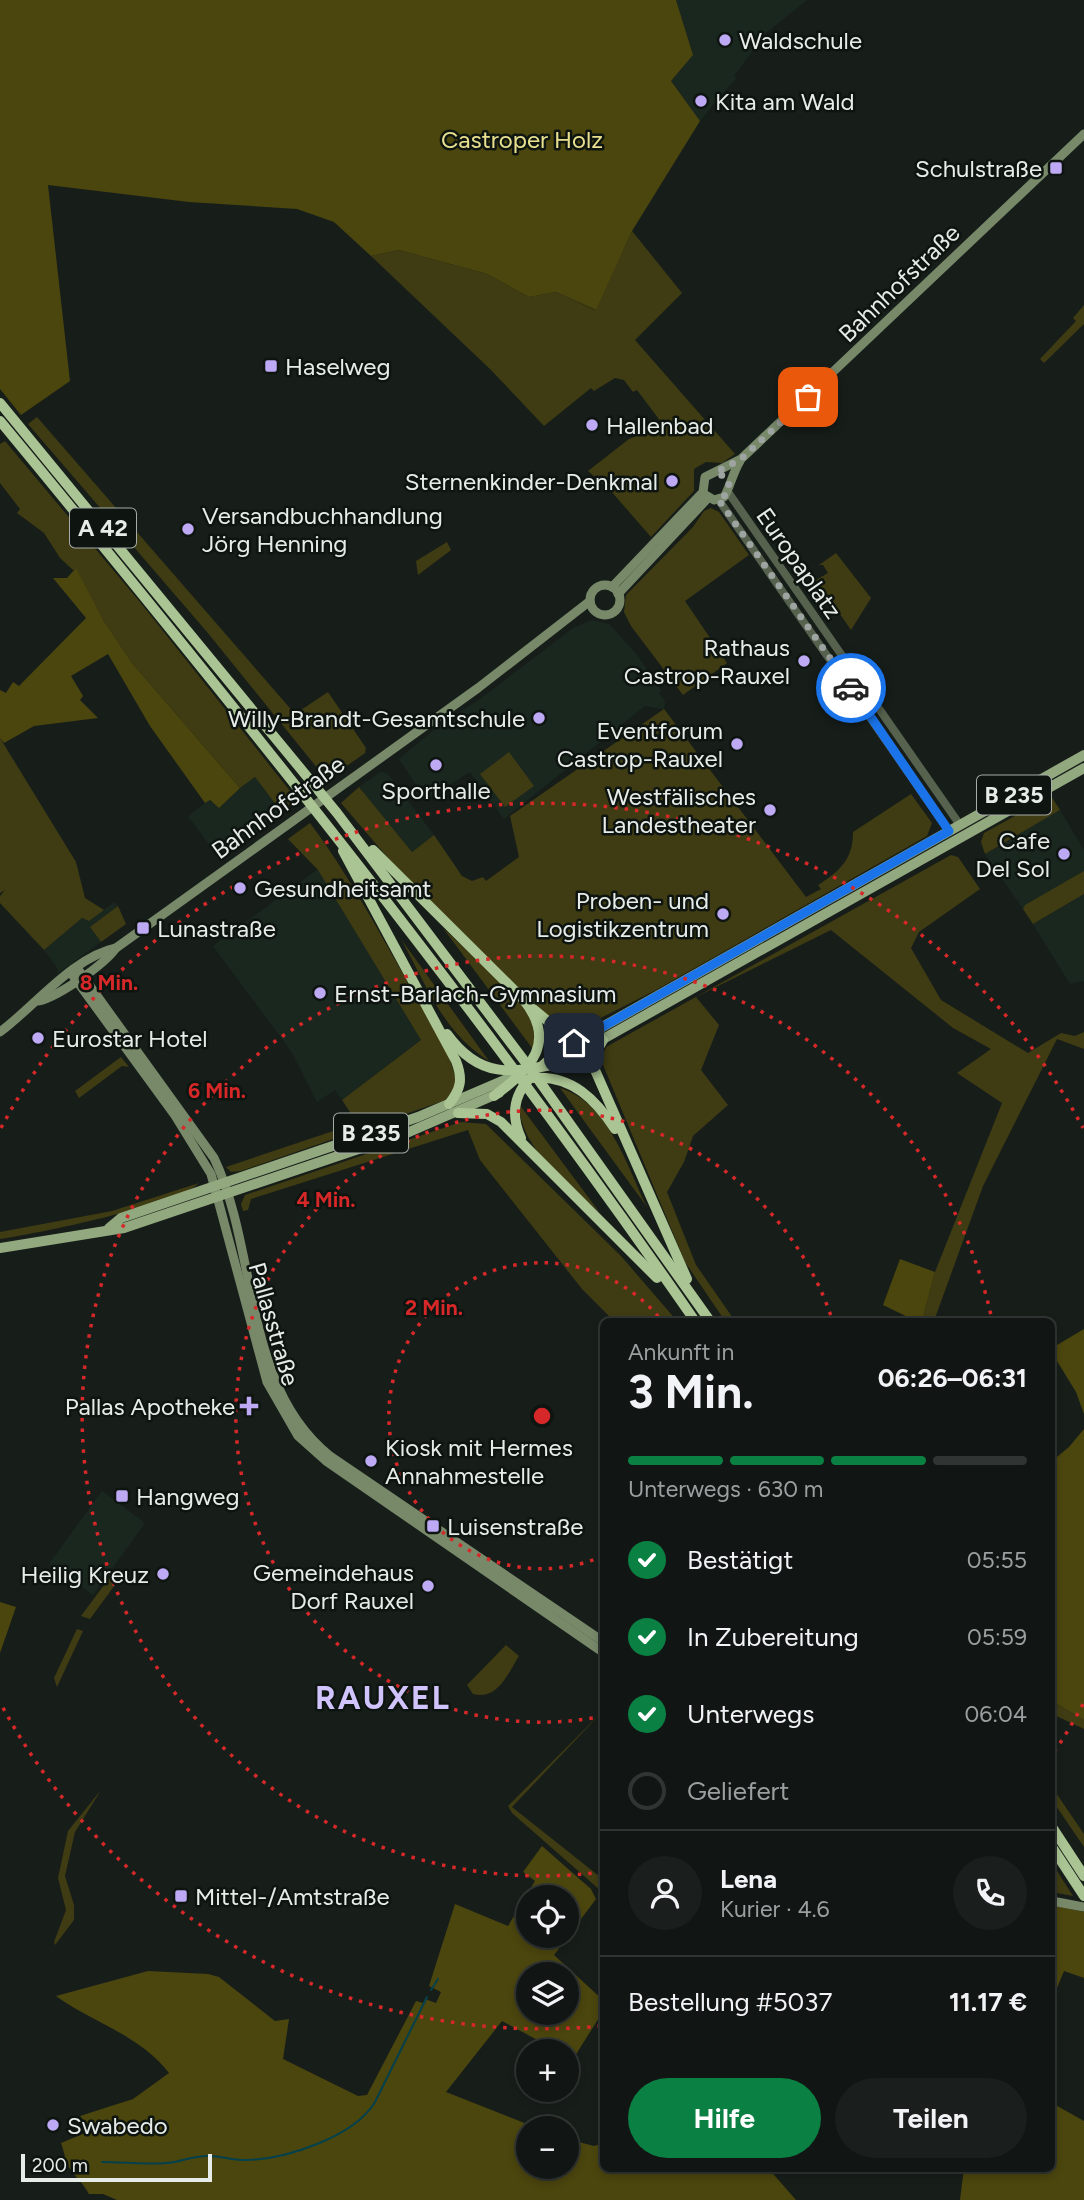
<!DOCTYPE html>
<html lang="de">
<meta charset="utf-8">
<style>
body{margin:0;font-family:Figtree,sans-serif;background:#1a1f1d;color:#f1f3f6;height:100vh;display:flex;flex-direction:column;font-size:26px;white-space:nowrap}
*{box-sizing:border-box;margin:0}
p{font-size:23px;color:#9c9fa0}
.icon{flex:none;width:38px;height:38px;fill:none;stroke:currentColor;stroke-width:2;stroke-linecap:round;stroke-linejoin:round}
.map{position:relative;flex:1;overflow:hidden}
.side{position:absolute;left:600px;top:1318px;width:455px;height:854px;display:flex;flex-direction:column;background:#111614;border-radius:10px;box-shadow:0 4px 10px #0003,0 0 0 2px #303534}
.side>*{flex:none}
.buttons{position:absolute;left:516px;top:1885px;display:grid;gap:14px}
.buttons a{display:grid;place-items:center;width:63px;height:63px;border-radius:50%;background:#111614;box-shadow:0 4px 10px #0003,0 0 0 2px #303534;font-size:35px}
.scale{position:absolute;left:21px;bottom:18px;width:191px;box-sizing:border-box;padding-left:7px;border:4px solid #e7ece9;border-top:0;font-size:19px;line-height:24px;white-space:nowrap;color:#e7ece9;-webkit-text-stroke:5px #0e1511;paint-order:stroke}
.pin{position:absolute;display:grid;place-items:center;width:60px;height:60px;color:#fff;margin:-30px;border-radius:14px;box-shadow:0 4px 10px #0006}
.courier{position:absolute;display:grid;place-items:center;width:70px;height:70px;margin:-35px;border:5px solid #1a73e8;border-radius:50%;background:#fff;color:#222;box-shadow:0 2px 9px #0007}
.head em{font-style:normal;font-weight:700}
.head div{display:flex;flex-direction:column-reverse}
.head{display:flex;align-items:center;justify-content:space-between;height:119px;padding:0 28px}
h1{font-size:46px;font-weight:700;line-height:52px}
.bar{display:grid;grid-template-columns:repeat(4,1fr);gap:10px 7px;align-content:center;height:84px;padding:0 28px}
.bar i{height:9px;border-radius:5px;background:#303534}
.bar .active{background:#0b8043}
.bar p{grid-column:span 4}
.line{display:flex;align-items:center;gap:18px;padding:0 28px;border-top:2px solid #303534}
.line div{flex:1}
.round{display:grid;place-items:center;flex:none;width:74px;height:74px;border-radius:37px;background:#1a1f1d}
ol{padding:0 28px;list-style:none}
li{display:flex;align-items:center;gap:21px;height:77px}
li p{margin-inline-start:auto}
li .icon{padding:7px;border-radius:50%;background:#0b8043;color:#fff;stroke-width:4}
li:last-child{color:#9c9fa0}
li i{width:38px;height:38px;border:4px solid #303534;border-radius:50%}
.action{display:flex;gap:14px;margin-top:auto;padding:14px 28px}
.action a{flex:1;height:80px;border-radius:42px;background:#0b8043;color:#fff;font-size:28px;font-weight:700;line-height:80px;text-align:center}
.action a+a{background:#1a1f1d;color:#f1f3f6}
.map>svg:first-child{display:block}
</style>
<div class="map">
<svg width="1084" height="2200" viewBox="0 0 1084 2200">
<rect width="100%" height="100%" fill="#171e1a"/>
<!-- built -->
<g fill="#1a271f">
<polygon points="676,0 807,0 766,33 734,76 736,78 700,121 671,81 693,55"/>
<polygon points="592,620 609,624 635,652 661,690 659,693 665,701 664,709 645,706 504,819 470,772 426,800 399,759 441,724 480,699 573,628"/>
<polygon points="380,772 387,773 434,835 412,852 359,787"/>
<polygon points="255,777 280,811 220,854 211,847 188,816 209,800 219,808 230,795"/>
<polygon points="1060,810 1084,850 1084,871 1023,909 985,854"/>
<polygon points="318,869 421,1040 342,1100 335,1090 317,1102 291,1051 213,946"/>
<polygon points="1084,894 1084,981 1070,984 1033,924"/>
<polygon points="115,902 118,906 90,927 101,942 57,974 58,969 44,950 82,918 89,920"/>
<polygon points="102,1491 145,1523 93,1595 49,1564"/>
</g>
<!-- green -->
<g fill="#3f3b12">
<polygon points="632,231 682,293 635,340 735,454 722,463 706,462 694,469 694,491 651,537 610,490 588,471 629,439 647,432 661,422 637,390 633,392 624,380 615,378 594,391 591,388 544,426 491,370 371,256 399,250 487,274 529,297 556,292 595,310"/>
<polygon points="1084,305 1084,324 1044,363 1040,359 1076,321 1073,318"/>
<polygon points="37,417 295,714 328,692 366,748 365,753 327,780 207,632 28,424"/>
<polygon points="5,441 140,602 298,801 282,813 255,777 240,788 132,663 104,621 76,569 73,570 60,558 44,533 17,513 20,509 0,483 0,444"/>
<polygon points="711,508 719,512 749,555 685,601 727,663 683,695 631,626 624,612 626,595 693,527 704,511"/>
<polygon points="447,542 451,550 418,575 416,561"/>
<polygon points="836,553 871,598 851,630 831,601 824,602 811,583 828,573 823,565 819,565"/>
<path d="M664 709 806 897 821 889 818 885C840 871 853 859 853 832L911 794 932 823 927 836 656 990 583 1027H560L551 1020 394 865 341 803 359 787 412 852 434 835 462 876 472 881 483 877 486 881 519 857 510 816Z"/>
<polygon points="0,738 76,862 85,898 104,910 89,921 82,918 44,950 0,903 0,896 5,890 0,893"/>
<polygon points="509,752 534,786 505,807 480,774"/>
<polygon points="1051,796 1060,810 985,854 981,842 984,833"/>
<path d="M310 823C347 872 375 925 406 979 425 1012 449 1046 457 1084L446 1100 241 1171 231 1172 226 1167 357 1123 342 1100 421 1040 318 870 288 839Z"/>
<polygon points="951,855 958,857 980,889 919,932 911,948 941,1000 1028,1053 1061,1033 1075,1036 1084,1032 1084,1049 1057,1039 983,1186 934,1321 922,1321 935,1272 1002,1103 957,1073 991,1049 953,1028 831,930 696,997 719,1025 701,1070 728,1105 693,1136 684,1162 667,1192 696,1265 735,1321 725,1321 685,1262 601,1060 606,1047"/>
<polygon points="1084,871 1084,894 1033,924 1023,909 1025,905"/>
<polygon points="118,906 126,924 101,942 90,927"/>
<polygon points="443,928 516,996 532,1021 535,1043 532,1048"/>
<path d="M401 939 489 1061C442 1031 427 986 401 939Z"/>
<polygon points="121,1057 129,1067 122,1066 79,1098 75,1091"/>
<path d="M560 1088C608 1102 627 1166 647 1207Z"/>
<path d="M519 1104 600 1213C569 1183 520 1150 519 1104Z"/>
<polygon points="461,1122 486,1124 621,1256 677,1321 614,1321 582,1289 480,1160 468,1130 251,1199 248,1210 243,1211 241,1204 245,1195"/>
<path d="M199 1183C177 1205 36 1234 0 1239V1232L112 1211Z"/>
<polygon points="113,1573 120,1578 90,1619 81,1616"/>
<polygon points="77,1629 83,1631 57,1687 54,1678"/>
<path d="M506 1645 519 1656C507 1675 498 1700 473 1694L467 1685Z"/>
<polygon points="1052,1701 1084,1720 1084,1729 1052,1714"/>
<polygon points="604,1710 512,1807 604,1880 600,1890 512,1813 508,1806"/>
<polygon points="1052,1787 1084,1834 1084,1847 1052,1800"/>
<polygon points="101,1790 75,1832 65,1876 74,1905 74,1920 55,1945 54,1942 66,1910 58,1878 68,1831"/>
<polygon points="1052,1863 1073,1896 1052,1892"/>
</g>
<!-- forest -->
<g fill="#4b450e" fill-rule="evenodd">
<polygon points="0,0 676,0 693,55 671,81 700,121 632,231 596,310 556,292 529,297 487,274 399,250 371,256 334,222 297,209 189,202 48,185 70,381 21,415 0,389"/>
<polygon points="76,568 104,621 132,663 240,788 219,808 210,800 205,803 150,726 108,654 71,676 83,696 80,700 98,718 34,726 4,743 0,738 0,690 6,693 13,682 19,686 86,618 53,578 67,578"/>
<polygon points="900,1259 935,1272 922,1321 916,1321 883,1305"/>
<polygon points="1084,1329 1084,1414 1076,1392 1052,1353 1052,1348"/>
<polygon points="1084,1429 1084,1720 1052,1701 1052,1461 1069,1447"/>
<polygon points="0,1602 16,1607 0,1653"/>
<path d="M542 1846 591 1889 596 1899 554 1955 604 2001V2010L573 2059 567 2056V2051H558L502 2021 446 2092 537 2128H528V2166H567V2139L594 2146 604 2143V2168H768L796 2200H117L103 2194H89C83 2182 71 2174 63 2157L65 2156 61 2143 92 2130 80 2116 133 2099 169 2073C140 2035 93 2023 56 1996L148 1971 208 1974 219 1977 275 2021 289 2019 283 2059 358 2096 367 2095 416 2001 423 2003 425 1999 436 2003 441 1992 429 1986 455 1904 508 1926 535 1881 523 1872ZM528 1897H567V1936H528ZM528 1974H567V2012H528Z"/>
<polygon points="1052,1905 1084,1912 1084,1978 1064,1971 1052,2000"/>
<polygon points="1052,2103 1084,2121 1084,2200 960,2200 964,2168 1052,2168"/>
</g>
<g fill="none" stroke-linecap="round" stroke-linejoin="round">
<!-- stream -->
<g stroke="#05414c" stroke-width="2">
<polyline points="431,1990 438,1979"/>
<path d="M102 2162C123 2162 145 2165 167 2163 181 2162 195 2155 209 2156 222 2156 234 2161 247 2160 286 2159 354 2137 375 2102L427 1997"/>
</g>
<!-- tertiary -->
<g stroke="#57624e" stroke-width="8">
<polyline points="728,492 960,825"/>
<polyline points="718,499 949,831"/>
</g>
<!-- secondary -->
<g stroke="#78896a" stroke-width="9">
<path d="M704 494 714 500 724 497C729 490 733 472 740 461"/>
<circle cx="605" cy="600" r="15"/>
<polyline points="612,587 703,492 705,477 741,459 1084,134"/>
<polyline points="618,594 708,498"/>
<path d="M77 968 214 1158C259 1252 242 1386 330 1456L604 1642"/>
<polyline points="71,973 174,1114 211,1174 267,1382 298,1436 326,1461 604,1653"/>
<path d="M39 1001C59 996 104 965 116 948L478 688 590 601"/>
<path d="M0 1032C35 1006 73 957 116 948"/>
<polyline points="1052,1901 1084,1907"/>
</g>
<!-- primary -->
<g stroke="#92a87f" stroke-width="10">
<polyline points="551,1056 1084,755"/>
<polyline points="557,1065 1084,768"/>
<polyline points="109,1228 121,1218 418,1117 516,1075"/>
<polyline points="0,1248 124,1228 409,1132 499,1093"/>
</g>
<!-- motorway -->
<g stroke="#aac493" stroke-width="10">
<polyline points="0,403 337,813 535,1075 710,1321"/>
<path d="M0 421C242 714 479 1009 695 1321"/>
<path d="M373 850 523 999C558 1042 531 1069 494 1096"/>
<path d="M343 851 456 1061C463 1079 461 1089 449 1104"/>
<polyline points="533,1009 560,1031 592,1033"/>
<path d="M447 1034C480 1080 512 1073 561 1063"/>
<polyline points="603,1040 595,1054 595,1070 687,1279"/>
<polyline points="543,1065 557,1053"/>
<path d="M534 1078C572 1075 596 1100 615 1129"/>
<polyline points="458,1113 487,1114 501,1122 657,1278"/>
<path d="M521 1138C511 1116 513 1097 529 1079"/>
<polyline points="1052,1827 1084,1876"/>
<polyline points="1052,1847 1084,1896"/>
</g>
</g>
<g fill="none" stroke-linecap="round" stroke-linejoin="round">
<!-- done -->
<path stroke="#9ea4a1" stroke-width="7" stroke-dasharray="0 12.6" d="M808 397 741 459 716 472 727 478C731 487 729 496 718 499L851 688"/>
<!-- route -->
<polyline stroke="#1a73e8" stroke-width="9" points="574,1043 949,831 851,688"/>
</g>
<!-- distance rings -->
<g fill="none" stroke="#d62828" stroke-width="3.5" stroke-dasharray="3.5 7">
<path d="M603 1556A153 153 0 1 1 662 1321"/>
<path d="M603 1716A306 306 0 1 1 832 1319"/>
<path d="M602 1872A460 460 0 1 1 992 1320"/>
<path d="M1083 1704A613 613 0 0 1 1053 1754M601 2026A613 613 0 0 1 1 1704M1 1128A613 613 0 0 1 1083 1128"/>
</g>
<!-- markers -->
<g fill="#bea9f5" stroke="#0e1511" stroke-width="2.5">
<circle cx="725" cy="40" r="7"/>
<circle cx="701" cy="101" r="7"/>
<rect x="1049" y="161" width="14" height="14" rx="3.5"/>
<rect x="264" y="359" width="14" height="14" rx="3.5"/>
<circle cx="592" cy="425" r="7"/>
<circle cx="672" cy="481" r="7"/>
<circle cx="188" cy="529" r="7"/>
<circle cx="804" cy="661" r="7"/>
<circle cx="539" cy="718" r="7"/>
<circle cx="737" cy="744" r="7"/>
<circle cx="436" cy="765" r="7"/>
<circle cx="770" cy="810" r="7"/>
<circle cx="1064" cy="854" r="7"/>
<circle cx="240" cy="888" r="7"/>
<circle cx="723" cy="914" r="7"/>
<rect x="136" y="921" width="14" height="14" rx="3.5"/>
<circle cx="320" cy="993" r="7"/>
<circle cx="38" cy="1038" r="7"/>
<path d="M245.5 1395.5h7v7h7v7h-7v7h-7v-7h-7v-7h7z"/>
<circle cx="371" cy="1461" r="7"/>
<rect x="115" y="1489" width="14" height="14" rx="3.5"/>
<rect x="426" y="1519" width="14" height="14" rx="3.5"/>
<circle cx="163" cy="1574" r="7"/>
<circle cx="428" cy="1586" r="7"/>
<rect x="174" y="1889" width="14" height="14" rx="3.5"/>
<circle cx="53" cy="2125" r="7"/>
</g>
<g text-anchor="middle" dominant-baseline="central" stroke-width="5" stroke-linejoin="round" paint-order="stroke">
<!-- shield labels -->
<g fill="#0e1511" stroke="#a6aca8" stroke-width="2">
<rect x="70" y="508.5" width="66" height="39" rx="5"/>
<rect x="977" y="775.5" width="74" height="39" rx="5"/>
<rect x="334" y="1113.5" width="74" height="39" rx="5"/>
</g>
<g font-size="23" font-weight="bold" fill="#e7ece9">
<text x="103" y="528">A 42</text>
<text x="1014" y="795">B 235</text>
<text x="371" y="1133">B 235</text>
</g>
<!-- poi labels -->
<g font-size="24" fill="#e7ece9" stroke="#0e1511" text-anchor="start">
<text x="739" y="40">Waldschule</text>
<text x="715" y="101">Kita am Wald</text>
<text x="1042" y="168" text-anchor="end">Schulstraße</text>
<text x="285" y="366">Haselweg</text>
<text x="606" y="425">Hallenbad</text>
<text x="658" y="481" text-anchor="end">Sternenkinder-Denkmal</text>
<text x="202" y="515">Versandbuchhandlung<tspan x="202" dy="28">Jörg Henning</tspan></text>
<text x="790" y="647" text-anchor="end">Rathaus<tspan x="790" dy="28">Castrop-Rauxel</tspan></text>
<text x="525" y="718" text-anchor="end">Willy-Brandt-Gesamtschule</text>
<text x="723" y="730" text-anchor="end">Eventforum<tspan x="723" dy="28">Castrop-Rauxel</tspan></text>
<text x="436" y="790" text-anchor="middle">Sporthalle</text>
<text x="756" y="796" text-anchor="end">Westfälisches<tspan x="756" dy="28">Landestheater</tspan></text>
<text x="1050" y="840" text-anchor="end">Cafe<tspan x="1050" dy="28">Del Sol</tspan></text>
<text x="254" y="888">Gesundheitsamt</text>
<text x="709" y="900" text-anchor="end">Proben- und<tspan x="709" dy="28">Logistikzentrum</tspan></text>
<text x="157" y="928">Lunastraße</text>
<text x="334" y="993">Ernst-Barlach-Gymnasium</text>
<text x="52" y="1038">Eurostar Hotel</text>
<text x="235" y="1406" text-anchor="end">Pallas Apotheke</text>
<text x="385" y="1447">Kiosk mit Hermes<tspan x="385" dy="28">Annahmestelle</tspan></text>
<text x="136" y="1496">Hangweg</text>
<text x="447" y="1526">Luisenstraße</text>
<text x="414" y="1572" text-anchor="end">Gemeindehaus<tspan x="414" dy="28">Dorf Rauxel</tspan></text>
<text x="149" y="1574" text-anchor="end">Heilig Kreuz</text>
<text x="195" y="1896">Mittel-/Amtstraße</text>
<text x="67" y="2125">Swabedo</text>
</g>
<!-- park labels -->
<g font-size="24" fill="#e8e08e" stroke="#0e1511">
<text x="522" y="139">Castroper Holz</text>
</g>
<!-- street labels -->
<g font-size="24" fill="#e7ece9" stroke="#0e1511">
<text transform="translate(899 283) rotate(-44)">Bahnhofstraße</text>
<text transform="translate(799 563) rotate(55)">Europaplatz</text>
<text transform="translate(278 807) rotate(-36)">Bahnhofstraße</text>
<text transform="translate(274 1324) rotate(74)">Pallasstraße</text>
</g>
<!-- district labels -->
<g font-size="32" font-weight="bold" letter-spacing="2" fill="#d1c3fc" stroke="#0e1511">
<text x="383" y="1698">RAUXEL</text>
</g>
</g>
<circle cx="542" cy="1416" r="10" fill="#d62828" stroke="#0e1511" stroke-width="3.5"/>
<g font-size="21" text-anchor="middle" font-weight="bold" fill="#d62828" stroke="#0e1511" stroke-width="5" stroke-linejoin="round" paint-order="stroke">
<text x="109" y="990">8 Min.</text>
<text x="217" y="1098">6 Min.</text>
<text x="326" y="1207">4 Min.</text>
<text x="434" y="1315">2 Min.</text>
</g>
</svg>
<div class="buttons">
<a><svg class="icon" aria-label="locate" viewBox="0 0 24 24"><circle cx="12" cy="12" r="6"/><path d="M12 2v4M12 18v4M2 12h4M18 12h4"/></svg></a>
<a><svg class="icon" aria-label="layers" viewBox="0 0 24 24"><path d="M12 4l9 5-9 5-9-5zM3 14l9 5 9-5"/></svg></a>
<a>+</a>
<a>−</a>
</div>
<div class="scale">200 m</div>
<div class="pin" style="left:808px;top:397px;background:#ea580c"><svg class="icon" aria-label="bag" viewBox="0 0 24 24"><path d="M5 8h14l-1 12H6zM9 8a3 3 0 0 1 6 0"/></svg></div>
<div class="pin" style="left:574px;top:1043px;background:#1f2937"><svg class="icon" aria-label="home" viewBox="0 0 24 24"><path d="M3 11l9-7 9 7M6 9v11h12V9"/></svg></div>
<div class="courier" style="left:851px;top:688px"><svg class="icon" aria-label="car" viewBox="0 0 24 24"><path d="M5 17H2v-5l4-1 3-4h7l3 4 3 1v5h-3M9 17h6M6 11h13"/><circle cx="7" cy="17" r="2"/><circle cx="17" cy="17" r="2"/></svg></div>
<section class="side">
<div class="head"><div><h1>3 Min.</h1><p>Ankunft in</p></div><em>06:26–06:31</em></div>
<div class="bar"><i class="active"></i><i class="active"></i><i class="active"></i><i></i><p>Unterwegs · 630 m</p></div>
<ol>
<li><svg class="icon" aria-label="check" viewBox="0 0 24 24"><path d="M5 12l5 5 9-10"/></svg>Bestätigt<p>05:55</p></li>
<li><svg class="icon" aria-label="check" viewBox="0 0 24 24"><path d="M5 12l5 5 9-10"/></svg>In Zubereitung<p>05:59</p></li>
<li><svg class="icon" aria-label="check" viewBox="0 0 24 24"><path d="M5 12l5 5 9-10"/></svg>Unterwegs<p>06:04</p></li>
<li><i></i>Geliefert</li>
</ol>
<div class="line" style="height:126px"><a class="round"><svg class="icon" aria-label="person" viewBox="0 0 24 24"><circle cx="12" cy="8" r="4"/><path d="M4 21q1-7 8-7t8 7"/></svg></a><div><b>Lena</b><p>Kurier · 4.6</p></div><a class="round"><svg class="icon" aria-label="phone" viewBox="0 0 24 24"><path d="M5 4h4l2 5-3 2q2 4 5 5l2-3 5 2v4C11 20 4 13 5 4z"/></svg></a></div>
<div class="line" style="height:91px"><div>Bestellung #5037</div><b>11.17 €</b></div>
<div class="action"><a>Hilfe</a><a>Teilen</a></div>
</section>
</div>
